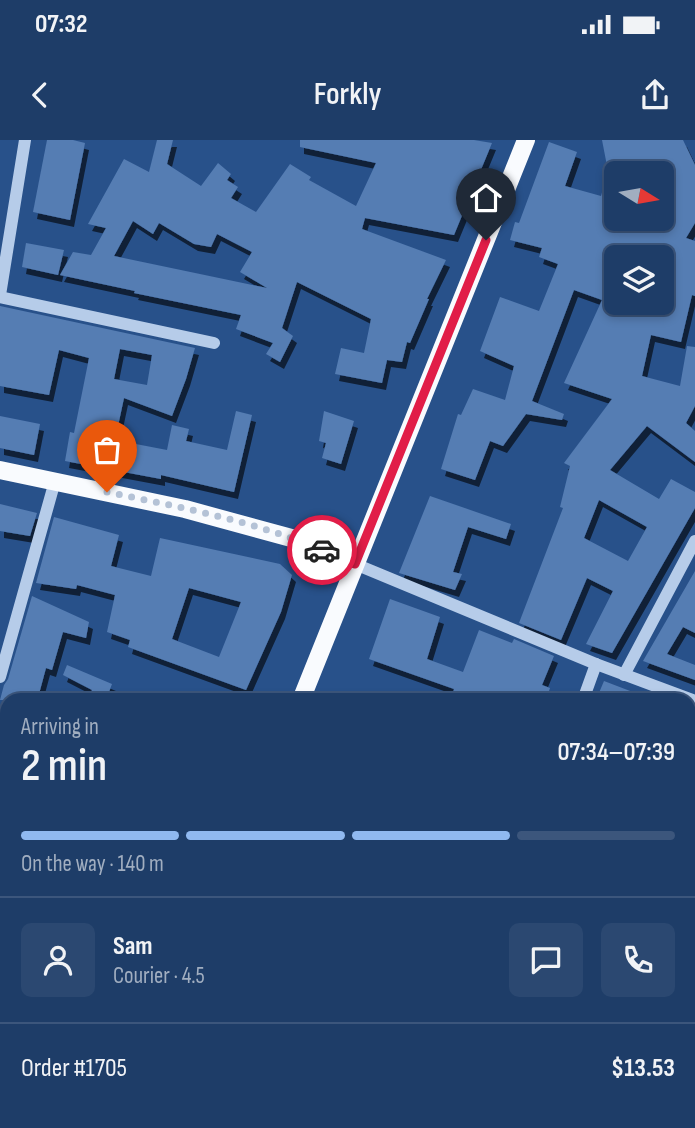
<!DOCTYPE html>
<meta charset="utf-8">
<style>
body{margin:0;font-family:"Sofia Sans Condensed",sans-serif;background:#2b4871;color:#f1f3f6;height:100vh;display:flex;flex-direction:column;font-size:26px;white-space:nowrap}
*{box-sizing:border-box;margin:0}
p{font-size:23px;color:#a1aec0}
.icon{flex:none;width:38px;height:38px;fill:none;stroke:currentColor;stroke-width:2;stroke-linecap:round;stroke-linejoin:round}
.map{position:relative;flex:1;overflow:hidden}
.side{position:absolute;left:0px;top:553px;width:696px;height:436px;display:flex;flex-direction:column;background:#1e3d68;border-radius:21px 21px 0 0;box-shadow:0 4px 10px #0003,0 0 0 2px #3c567c}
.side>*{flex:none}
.needle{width:46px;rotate:101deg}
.controls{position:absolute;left:604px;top:21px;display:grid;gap:14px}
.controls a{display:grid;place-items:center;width:70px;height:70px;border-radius:10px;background:#1e3d68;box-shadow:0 4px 10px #0003,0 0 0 2px #3c567c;font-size:35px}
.pin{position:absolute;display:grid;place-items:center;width:60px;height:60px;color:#fff;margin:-72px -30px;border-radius:50% 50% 50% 0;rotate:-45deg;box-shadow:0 0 7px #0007}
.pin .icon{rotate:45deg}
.courier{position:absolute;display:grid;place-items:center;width:70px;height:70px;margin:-35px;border:5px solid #e11d48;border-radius:50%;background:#fff;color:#222;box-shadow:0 2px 9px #0007}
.head em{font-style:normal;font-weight:600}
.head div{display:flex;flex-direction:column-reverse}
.head{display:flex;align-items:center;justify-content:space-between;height:119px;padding:0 21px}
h1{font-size:46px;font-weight:600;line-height:52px}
.bar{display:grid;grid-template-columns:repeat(4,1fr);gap:10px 7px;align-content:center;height:84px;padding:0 21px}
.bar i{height:9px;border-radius:5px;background:#3c567c}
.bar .active{background:#90b9f0}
.bar p{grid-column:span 4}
.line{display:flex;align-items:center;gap:18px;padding:0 21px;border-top:2px solid #3c567c}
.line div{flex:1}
.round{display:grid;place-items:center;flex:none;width:74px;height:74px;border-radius:10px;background:#2b4871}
.status{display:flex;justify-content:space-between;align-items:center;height:49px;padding:0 35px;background:#1e3d68;direction:ltr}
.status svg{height:19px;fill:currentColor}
header{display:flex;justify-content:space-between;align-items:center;height:91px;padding:0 21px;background:#1e3d68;font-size:32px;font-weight:600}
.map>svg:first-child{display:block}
</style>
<div class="status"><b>07:32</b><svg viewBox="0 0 49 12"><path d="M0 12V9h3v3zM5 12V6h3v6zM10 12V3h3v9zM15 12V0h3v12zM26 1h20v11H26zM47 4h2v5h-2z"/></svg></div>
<header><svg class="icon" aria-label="back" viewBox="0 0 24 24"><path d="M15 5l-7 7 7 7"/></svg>Forkly<svg class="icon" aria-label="share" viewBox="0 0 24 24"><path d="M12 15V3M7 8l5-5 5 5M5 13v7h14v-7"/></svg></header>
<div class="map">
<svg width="695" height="988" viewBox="0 0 695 988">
<defs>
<filter id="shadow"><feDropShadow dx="4" dy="7" stdDeviation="0" flood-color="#0009"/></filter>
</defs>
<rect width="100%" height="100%" fill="#28518a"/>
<!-- building -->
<g fill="#557db3" fill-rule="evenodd" filter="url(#shadow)">
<polygon points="47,0 73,0 85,3 70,80 33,72"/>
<path d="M157 0H173L167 24 201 46 218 23 231 34 227 40 238 47 231 58 256 72 290 24 311 37 309 40 356 66 376 23 300 7V0H474L492 3 454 95 365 78 362 89 446 120 427 159H429L410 203 407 202 402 222 387 220 382 243 335 234 341 208 364 213 371 179 297 142 282 188 293 196 280 222 266 214 273 203 236 189 241 175 134 153 135 151 60 135 73 112 91 115 106 88 88 84 124 19 149 32ZM133 81 153 94 159 83 194 104 211 107 217 94 252 112 240 132 267 148 114 116Z"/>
<path d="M602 0H683L695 25V83L686 98 695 101V156L692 155 681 202 651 195 642 236 680 246 687 206 695 207V266L686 283 695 291V322L647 286 610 330 659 359 671 339 695 352V368L612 513 586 504 613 451 587 438 561 500 519 483 563 368 560 367 570 326 564 323 612 259 564 243 602 160 574 150 532 261 564 274 562 280 526 274 503 306 490 301 475 340 441 329 458 274 461 275 473 249 505 260 514 226 480 211 500 157 539 171 558 124 539 117 542 108 510 100 515 82 519 83 549 2 577 12 565 46 601 56 608 31ZM616 33H662V79H610L616 55ZM616 117H662V163H616ZM599 360 647 387 628 421 584 398Z"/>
<polygon points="26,103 64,110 58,135 22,127"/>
<path d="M0 166 195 208 186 239 172 276 124 258 115 300 167 310 172 285 189 289 186 301 227 310 236 271 252 275 234 352 161 335V339L65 321 70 292 74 293 89 218 59 210 49 255 0 246ZM120 209 152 215 147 245 114 239Z"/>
<polygon points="324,271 354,281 341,324 322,318 326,303 319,301"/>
<polygon points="0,276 40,284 34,315 0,308"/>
<polygon points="430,356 511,384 506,399 468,387 453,432 462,434 455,450 399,433"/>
<polygon points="0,364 37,373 30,396 0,391"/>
<path d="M54 377 119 395 111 426 151 436 160 398 280 424 292 435 281 472 246 550 128 507 130 500 107 492 115 455 77 445 76 449 36 443ZM189 448 241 462 219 517 172 499Z"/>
<polygon points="695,431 695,493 683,487 667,514 695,525 695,540 643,521"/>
<polygon points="32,456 89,482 86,498 63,492 52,530 46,528 39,554 32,552 29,560 0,560 4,545 8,539"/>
<polygon points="390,459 440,477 427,519 463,532 479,490 512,503 514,499 554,516 542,545 550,548 546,560 451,560 454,549 369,519"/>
<polygon points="67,525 112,544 106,560 88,560 92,550 63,535"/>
<polygon points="604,541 651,559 651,560 596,560"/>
</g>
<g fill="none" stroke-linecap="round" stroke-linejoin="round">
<!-- minor -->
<g stroke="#b6cce9" stroke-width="12">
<polyline points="0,155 25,0"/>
<polyline points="0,157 214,203"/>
<polyline points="355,424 596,524 695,561"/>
<polyline points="624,535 695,401"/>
<polyline points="0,537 55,341"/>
<polyline points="583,560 596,524"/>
<polyline points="0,756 7,758"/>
<polyline points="690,840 695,823"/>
<polyline points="690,855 695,854"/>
<polyline points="421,988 423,982"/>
<polyline points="647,988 649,982"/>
</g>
<!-- major -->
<g stroke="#f9fbfe" stroke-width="18">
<polyline points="0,330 185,369 295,399 355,424"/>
<polyline points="301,560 526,0"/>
<polyline points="130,988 133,982"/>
</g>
</g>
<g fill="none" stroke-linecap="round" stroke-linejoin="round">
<!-- done -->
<path stroke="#b4c2d6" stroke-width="7" stroke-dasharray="0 12.6" d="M107 352C179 367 254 381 322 410"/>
<!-- route -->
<polyline stroke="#e11d48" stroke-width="9" points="322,410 355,424 486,100"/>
</g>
</svg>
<div class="controls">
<a><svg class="needle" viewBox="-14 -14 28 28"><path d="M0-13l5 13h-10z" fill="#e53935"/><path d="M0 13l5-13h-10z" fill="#a1aec0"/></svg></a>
<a><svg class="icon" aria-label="layers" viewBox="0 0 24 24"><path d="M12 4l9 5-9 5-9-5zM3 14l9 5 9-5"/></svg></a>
</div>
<div class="pin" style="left:107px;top:352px;background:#ea580c"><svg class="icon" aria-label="bag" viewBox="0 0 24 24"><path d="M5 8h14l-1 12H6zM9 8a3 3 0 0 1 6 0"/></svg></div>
<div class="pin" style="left:486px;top:100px;background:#1f2937"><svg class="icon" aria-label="home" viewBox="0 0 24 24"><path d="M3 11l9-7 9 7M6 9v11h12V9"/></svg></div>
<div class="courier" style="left:322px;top:410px"><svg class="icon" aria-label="car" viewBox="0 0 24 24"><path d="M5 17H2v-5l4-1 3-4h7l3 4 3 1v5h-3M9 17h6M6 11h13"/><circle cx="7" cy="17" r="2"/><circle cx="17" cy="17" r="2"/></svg></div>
<section class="side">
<div class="head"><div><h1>2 min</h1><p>Arriving in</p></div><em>07:34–07:39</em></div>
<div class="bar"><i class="active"></i><i class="active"></i><i class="active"></i><i></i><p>On the way · 140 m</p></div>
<div class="line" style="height:126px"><a class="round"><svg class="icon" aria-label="person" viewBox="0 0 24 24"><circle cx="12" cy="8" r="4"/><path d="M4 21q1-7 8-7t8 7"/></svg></a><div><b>Sam</b><p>Courier · 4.5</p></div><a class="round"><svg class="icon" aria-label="chat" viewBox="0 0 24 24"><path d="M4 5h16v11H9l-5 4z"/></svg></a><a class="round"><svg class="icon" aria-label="phone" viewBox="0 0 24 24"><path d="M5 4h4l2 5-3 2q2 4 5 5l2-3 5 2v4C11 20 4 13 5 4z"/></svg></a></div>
<div class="line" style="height:91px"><div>Order #1705</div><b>$13.53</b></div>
</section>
</div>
